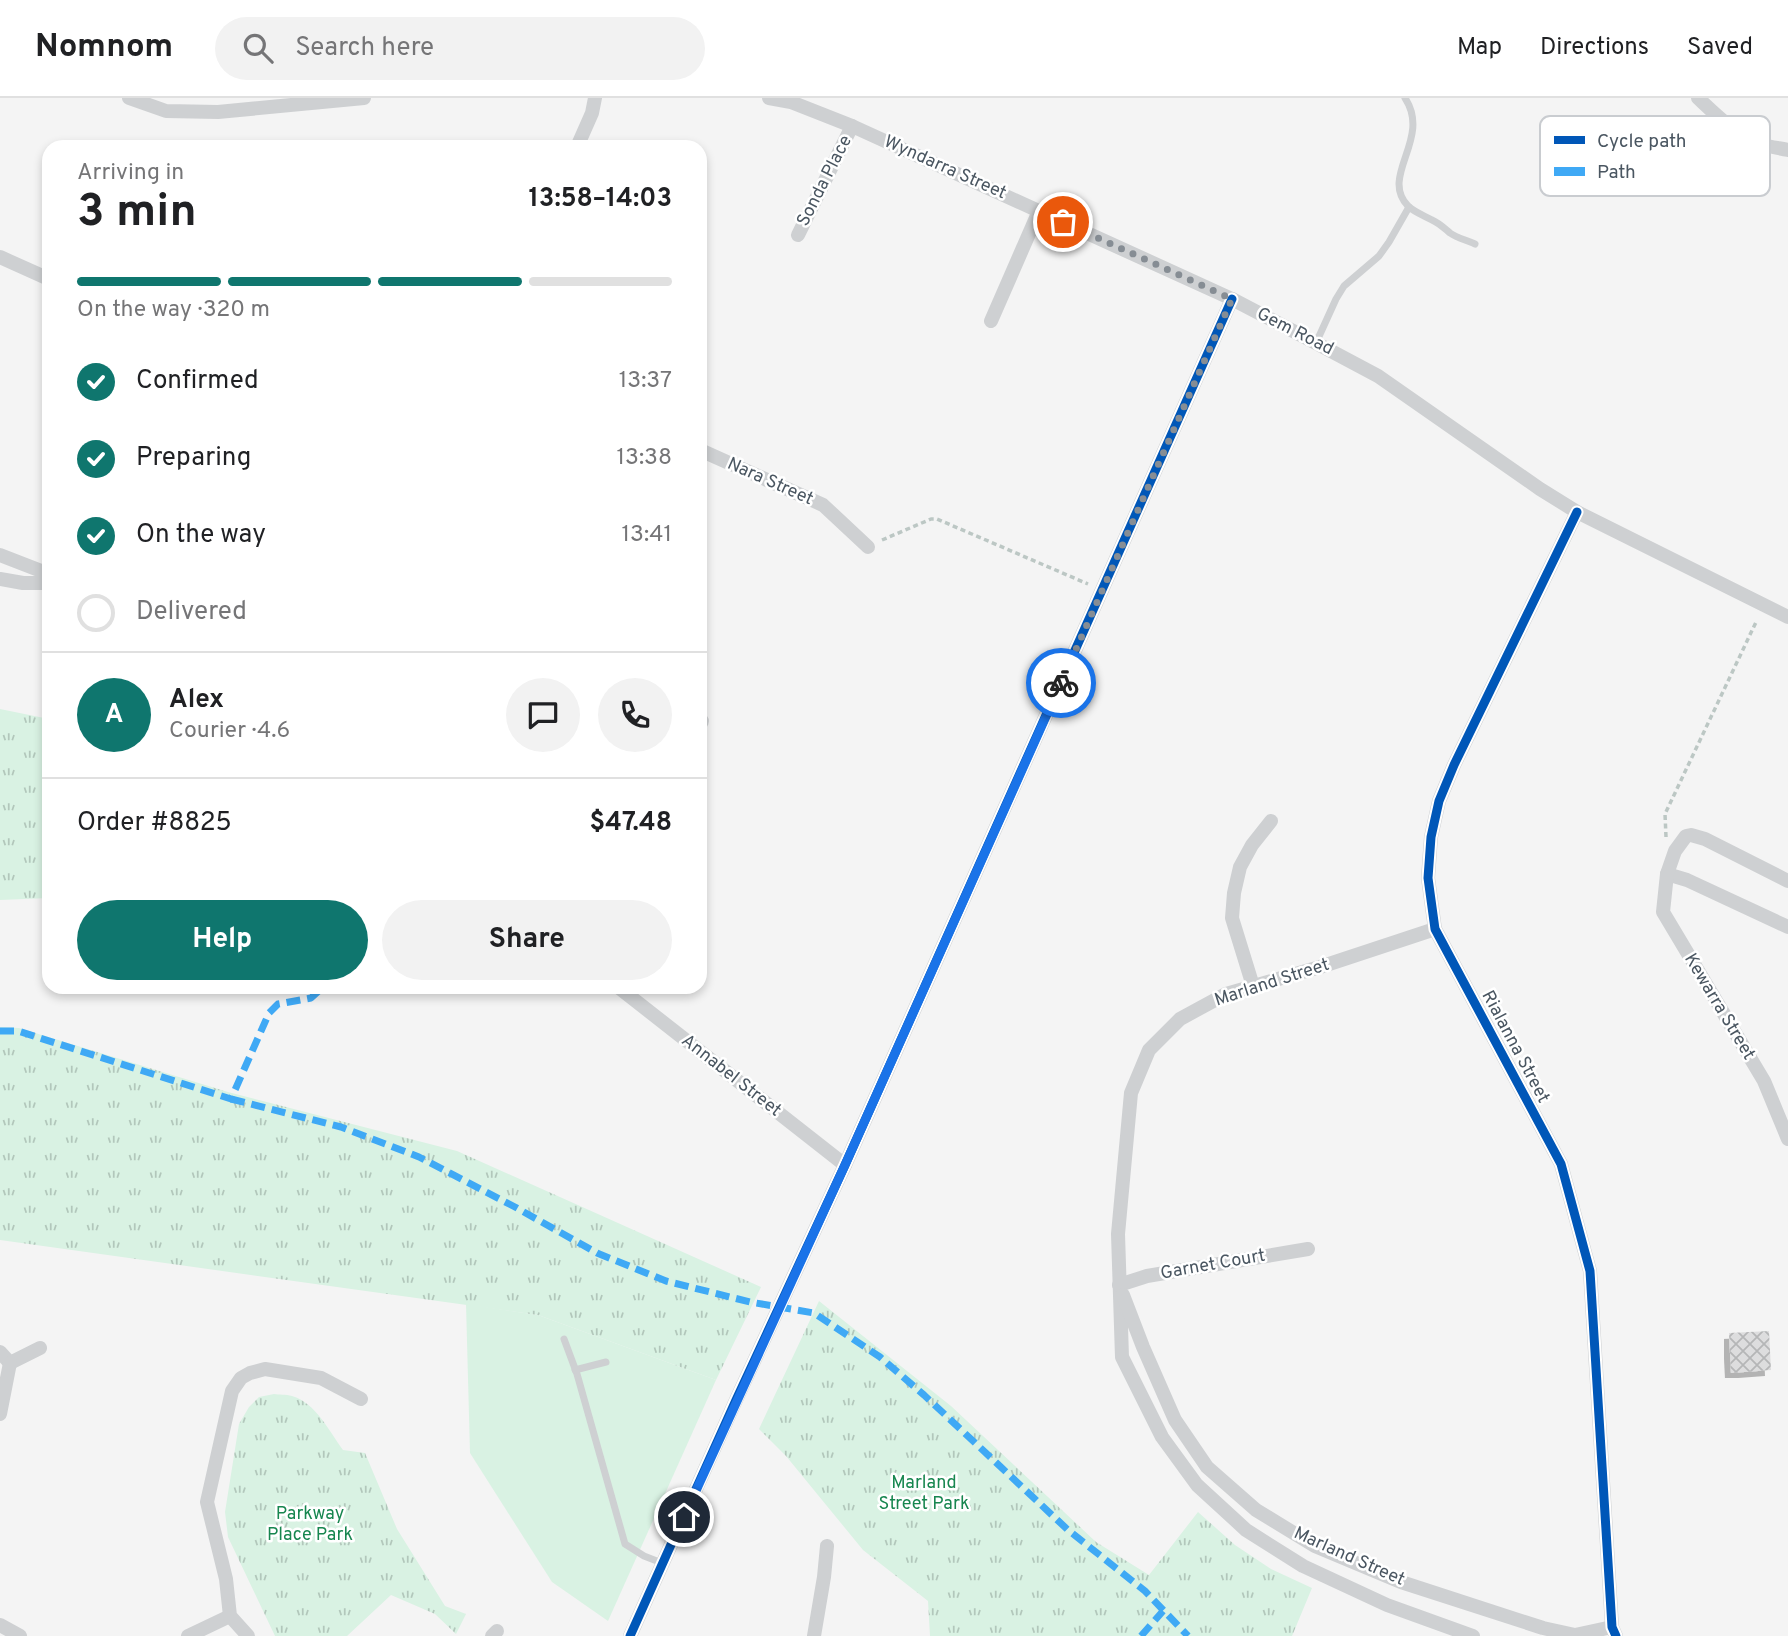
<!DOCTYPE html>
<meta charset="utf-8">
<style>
body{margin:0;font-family:Overpass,sans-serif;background:#f2f2f2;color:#202124;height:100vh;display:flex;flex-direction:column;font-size:26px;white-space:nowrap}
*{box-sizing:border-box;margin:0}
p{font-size:23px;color:#757577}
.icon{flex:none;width:38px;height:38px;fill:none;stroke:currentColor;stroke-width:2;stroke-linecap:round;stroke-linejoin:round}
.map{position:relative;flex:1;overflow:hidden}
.panel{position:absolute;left:42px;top:42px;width:665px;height:854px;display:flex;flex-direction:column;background:#fff;border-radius:21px;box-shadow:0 4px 10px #0003}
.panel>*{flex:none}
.pin{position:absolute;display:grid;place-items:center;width:60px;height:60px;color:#fff;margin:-30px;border:4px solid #fff;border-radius:50%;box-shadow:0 2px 7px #0007}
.courier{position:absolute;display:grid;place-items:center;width:70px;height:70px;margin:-35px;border:5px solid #1a73e8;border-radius:50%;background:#fff;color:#222;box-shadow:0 2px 9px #0007}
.summary em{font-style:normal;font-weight:700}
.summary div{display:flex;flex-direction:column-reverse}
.summary{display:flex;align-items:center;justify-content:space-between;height:119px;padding:0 35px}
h1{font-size:46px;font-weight:700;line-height:52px}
.bar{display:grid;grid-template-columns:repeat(4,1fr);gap:10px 7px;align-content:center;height:84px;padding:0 35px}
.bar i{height:9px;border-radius:5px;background:#e0e0e0}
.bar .current{background:#0f766e}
.bar p{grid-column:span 4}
.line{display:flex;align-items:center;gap:18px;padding:0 35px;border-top:2px solid #e0e0e0}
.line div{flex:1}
.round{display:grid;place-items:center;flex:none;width:74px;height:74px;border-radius:37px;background:#f2f2f2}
ol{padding:0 35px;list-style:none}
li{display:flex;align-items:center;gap:21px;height:77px}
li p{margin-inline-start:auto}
li .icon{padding:7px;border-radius:50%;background:#0f766e;color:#fff;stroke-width:4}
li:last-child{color:#757577}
li i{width:38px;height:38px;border:4px solid #e0e0e0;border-radius:50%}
.action{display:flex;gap:14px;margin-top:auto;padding:14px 35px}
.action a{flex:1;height:80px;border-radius:42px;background:#0f766e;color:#fff;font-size:28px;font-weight:700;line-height:80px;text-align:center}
.action a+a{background:#f2f2f2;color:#202124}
header{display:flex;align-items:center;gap:42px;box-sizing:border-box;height:98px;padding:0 35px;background:#fff;border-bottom:2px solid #e0e0e0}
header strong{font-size:33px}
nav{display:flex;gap:38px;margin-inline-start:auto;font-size:24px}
.search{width:490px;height:63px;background:#f2f2f2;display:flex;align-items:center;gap:18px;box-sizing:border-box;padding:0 24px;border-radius:38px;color:#757577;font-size:26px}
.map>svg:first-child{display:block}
</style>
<header>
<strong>Nomnom</strong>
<div class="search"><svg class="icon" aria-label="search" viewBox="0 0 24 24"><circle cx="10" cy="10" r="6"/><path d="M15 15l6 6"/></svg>Search here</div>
<nav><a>Map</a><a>Directions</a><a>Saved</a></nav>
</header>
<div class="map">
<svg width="1788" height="1538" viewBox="0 0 1788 1538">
<defs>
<pattern id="park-tufts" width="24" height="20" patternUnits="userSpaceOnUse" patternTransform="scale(1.75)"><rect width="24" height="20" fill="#d9f2e3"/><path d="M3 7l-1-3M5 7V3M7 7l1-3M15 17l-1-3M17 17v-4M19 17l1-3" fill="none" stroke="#b2c7bb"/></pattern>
<pattern id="building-cross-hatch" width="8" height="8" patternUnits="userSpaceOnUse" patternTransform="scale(1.75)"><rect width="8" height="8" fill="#ddddde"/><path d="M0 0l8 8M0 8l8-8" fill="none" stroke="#b5b6b7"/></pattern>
<filter id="shadow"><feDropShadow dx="-6" dy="6" stdDeviation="0" flood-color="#0004"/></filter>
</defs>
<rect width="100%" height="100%" fill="#f4f4f4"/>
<!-- grass -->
<polygon fill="#d9f2e3" points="466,1206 538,1217 716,1282 608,1523 552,1484 470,1355"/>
<!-- park -->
<g fill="url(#park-tufts)">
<polygon points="0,611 49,621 49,800 0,802"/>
<polygon points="0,929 19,930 228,994 457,1053 761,1189 716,1282 538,1217 0,1142"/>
<polygon points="819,1203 951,1308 1096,1444 1149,1477 1198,1414 1235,1447 1271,1471 1312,1490 1292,1538 930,1538 928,1503 863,1452 786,1358 759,1331"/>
<path d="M274 1296C279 1297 286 1296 292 1298 316 1305 329 1333 343 1352L365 1355 397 1431 445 1508 466 1516 456 1536 435 1516 391 1497 347 1538H275L228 1439 225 1414 239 1326 249 1309 259 1299Z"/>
</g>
<!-- building -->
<polygon fill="url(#building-cross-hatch)" filter="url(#shadow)" points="1769,1233 1771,1272 1731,1275 1729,1235"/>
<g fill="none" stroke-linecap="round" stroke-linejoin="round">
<!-- path -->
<g stroke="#bcc7c4" stroke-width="3.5" stroke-dasharray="5 3.5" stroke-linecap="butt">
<polyline points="882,442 931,421 937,421 1088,486"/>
<polyline points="1666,739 1665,716 1757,522"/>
</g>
<!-- service -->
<g stroke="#ced0d2" stroke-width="7">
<path d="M1405 0C1432 41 1379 78 1408 108 1414 114 1425 118 1432 122 1439 125 1444 130 1450 135 1457 140 1466 142 1475 146"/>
<polyline points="1316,245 1336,201 1344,188 1379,158 1389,144 1409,109"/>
<polyline points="564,1241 577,1276 625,1446 644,1458 662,1465"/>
<polyline points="575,1272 606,1264"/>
</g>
<!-- minor -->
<g stroke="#ced0d2" stroke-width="14">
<polyline points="129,0 166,13 218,14 364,0"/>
<polyline points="769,0 791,4 852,28 1232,201 1316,245 1378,278 1540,391 1577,414 1788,519"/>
<path d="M1698 0C1717 18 1736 37 1761 46 1769 49 1779 50 1788 52"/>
<polyline points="577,49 592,15 595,0"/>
<polyline points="798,137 852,28"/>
<polyline points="0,159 49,181"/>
<polyline points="991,223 1039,113"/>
<polyline points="700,352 823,407 868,449"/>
<polyline points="1577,414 1454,667 1439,703 1431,739 1428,780 1435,831 1561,1066 1590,1173 1612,1529 1616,1538"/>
<polyline points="0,457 49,476"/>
<polyline points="0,481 23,485 49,485"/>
<polyline points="700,627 702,623"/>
<polyline points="1667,776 1687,782 1788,829"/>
<polyline points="1788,783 1705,741 1691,737 1686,738 1675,753 1667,776 1663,814 1764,983 1788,1041"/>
<polyline points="1435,831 1320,869 1226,896 1180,921 1149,952 1131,995 1118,1136 1122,1259 1162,1339 1197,1387 1246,1432 1303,1468 1387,1507 1473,1538"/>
<polyline points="1253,888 1232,820 1234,795 1240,769 1252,747 1271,723"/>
<polyline points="618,889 845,1067"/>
<polyline points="1119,1187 1147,1178 1308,1151"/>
<polyline points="1123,1197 1143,1249 1175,1322 1207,1369 1256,1412 1315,1448 1401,1484 1543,1530 1575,1537 1612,1529"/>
<polyline points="0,1254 10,1265 40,1250"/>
<polyline points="0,1316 10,1265"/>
<polyline points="0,1527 20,1538"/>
<polyline points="188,1538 230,1518"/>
<polyline points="248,1538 230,1518 226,1481 207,1404 232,1293 241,1280 250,1275 265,1271 321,1280 361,1301"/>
<polyline points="492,1538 497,1533"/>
<polyline points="630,1538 736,1302 845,1067 1232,201"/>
<polyline points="814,1538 824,1479 827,1448"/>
</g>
<!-- quiet -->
<g stroke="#3fa9f5" stroke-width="7" stroke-dasharray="14 7" stroke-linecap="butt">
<polyline points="0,933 18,933 231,1001 269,915 278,906 311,900 323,889"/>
<polyline points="231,1001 341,1029 419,1059 515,1109 597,1155 666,1183 750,1204 814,1215 880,1259 924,1297 1068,1432 1145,1493 1188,1538"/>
<polyline points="1141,1538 1163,1513"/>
</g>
<defs>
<g id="cycleway">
<polyline points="1577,414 1454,667 1439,703 1431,739 1428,780 1435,831 1561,1066 1590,1173 1612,1529 1616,1538"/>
<polyline points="630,1538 736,1302 845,1067 1232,201"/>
</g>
</defs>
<!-- cycleway casing -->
<use href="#cycleway" stroke="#fff" stroke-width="13"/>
<!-- cycleway -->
<use href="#cycleway" stroke="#0057b8" stroke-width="9"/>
</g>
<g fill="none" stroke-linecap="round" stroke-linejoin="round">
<!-- done -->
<polyline stroke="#868d94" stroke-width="7" stroke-dasharray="0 12.6" points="1061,585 1232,201 1063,124"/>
<!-- route -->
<polyline stroke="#1a73e8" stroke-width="9" points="684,1419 845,1067 1061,585"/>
</g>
<g text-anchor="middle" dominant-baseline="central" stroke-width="5" stroke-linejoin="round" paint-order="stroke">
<!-- street labels -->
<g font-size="18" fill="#4a5661" stroke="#fff">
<text transform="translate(945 70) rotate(24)">Wyndarra Street</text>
<text transform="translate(825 83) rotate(-63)">Sonda Place</text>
<text transform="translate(1295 234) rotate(27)">Gem Road</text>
<text transform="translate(770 384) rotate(24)">Nara Street</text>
<text transform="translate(1272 885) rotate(-18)">Marland Street</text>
<text transform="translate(1719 909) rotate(59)">Kewarra Street</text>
<text transform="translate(1515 949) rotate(62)">Rialanna Street</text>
<text transform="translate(731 978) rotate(38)">Annabel Street</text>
<text transform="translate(1213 1167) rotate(-10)">Garnet Court</text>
<text transform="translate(1349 1459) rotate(24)">Marland Street</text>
</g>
<!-- park labels -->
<g font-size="18" fill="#17864f" stroke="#fff">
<text x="924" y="1385">Marland<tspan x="924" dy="21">Street Park</tspan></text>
<text x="310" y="1416">Parkway<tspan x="310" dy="21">Place Park</tspan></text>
</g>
</g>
<!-- legend -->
<rect x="1540" y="18" width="230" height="80" rx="10" fill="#fff" stroke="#c9ccd0" stroke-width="2"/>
<rect x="1554" y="38" width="31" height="8" fill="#0057b8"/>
<rect x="1554" y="69" width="31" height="9" fill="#3fa9f5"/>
<g font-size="19" fill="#4a5661">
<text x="1597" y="49">Cycle path</text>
<text x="1597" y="80">Path</text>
</g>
</svg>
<div class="pin" style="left:1063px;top:124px;background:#ea580c"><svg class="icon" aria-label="bag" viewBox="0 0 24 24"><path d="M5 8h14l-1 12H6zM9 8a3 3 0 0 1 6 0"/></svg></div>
<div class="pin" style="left:684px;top:1419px;background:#1f2937"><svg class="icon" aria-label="home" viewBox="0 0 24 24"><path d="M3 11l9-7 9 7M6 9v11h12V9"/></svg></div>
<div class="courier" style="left:1061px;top:585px"><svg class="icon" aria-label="bike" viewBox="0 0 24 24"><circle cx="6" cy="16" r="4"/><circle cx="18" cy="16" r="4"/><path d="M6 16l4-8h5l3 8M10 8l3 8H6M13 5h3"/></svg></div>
<section class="panel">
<div class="summary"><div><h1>3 min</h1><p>Arriving in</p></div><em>13:58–14:03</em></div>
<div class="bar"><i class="current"></i><i class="current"></i><i class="current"></i><i></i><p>On the way · 320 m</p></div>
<ol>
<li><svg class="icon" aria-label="check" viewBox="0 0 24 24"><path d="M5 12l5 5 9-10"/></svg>Confirmed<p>13:37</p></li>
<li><svg class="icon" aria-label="check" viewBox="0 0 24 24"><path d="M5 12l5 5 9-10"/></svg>Preparing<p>13:38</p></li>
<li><svg class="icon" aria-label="check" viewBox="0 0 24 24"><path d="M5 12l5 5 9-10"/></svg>On the way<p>13:41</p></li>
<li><i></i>Delivered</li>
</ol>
<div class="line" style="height:126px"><b class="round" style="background:#0f766e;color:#fff">A</b><div><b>Alex</b><p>Courier · 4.6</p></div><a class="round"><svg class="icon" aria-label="chat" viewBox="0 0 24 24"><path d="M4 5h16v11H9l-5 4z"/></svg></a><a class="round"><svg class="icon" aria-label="phone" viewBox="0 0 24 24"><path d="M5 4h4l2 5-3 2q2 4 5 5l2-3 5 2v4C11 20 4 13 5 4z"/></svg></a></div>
<div class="line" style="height:91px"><div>Order #8825</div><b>$47.48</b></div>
<div class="action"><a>Help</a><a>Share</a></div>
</section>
</div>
